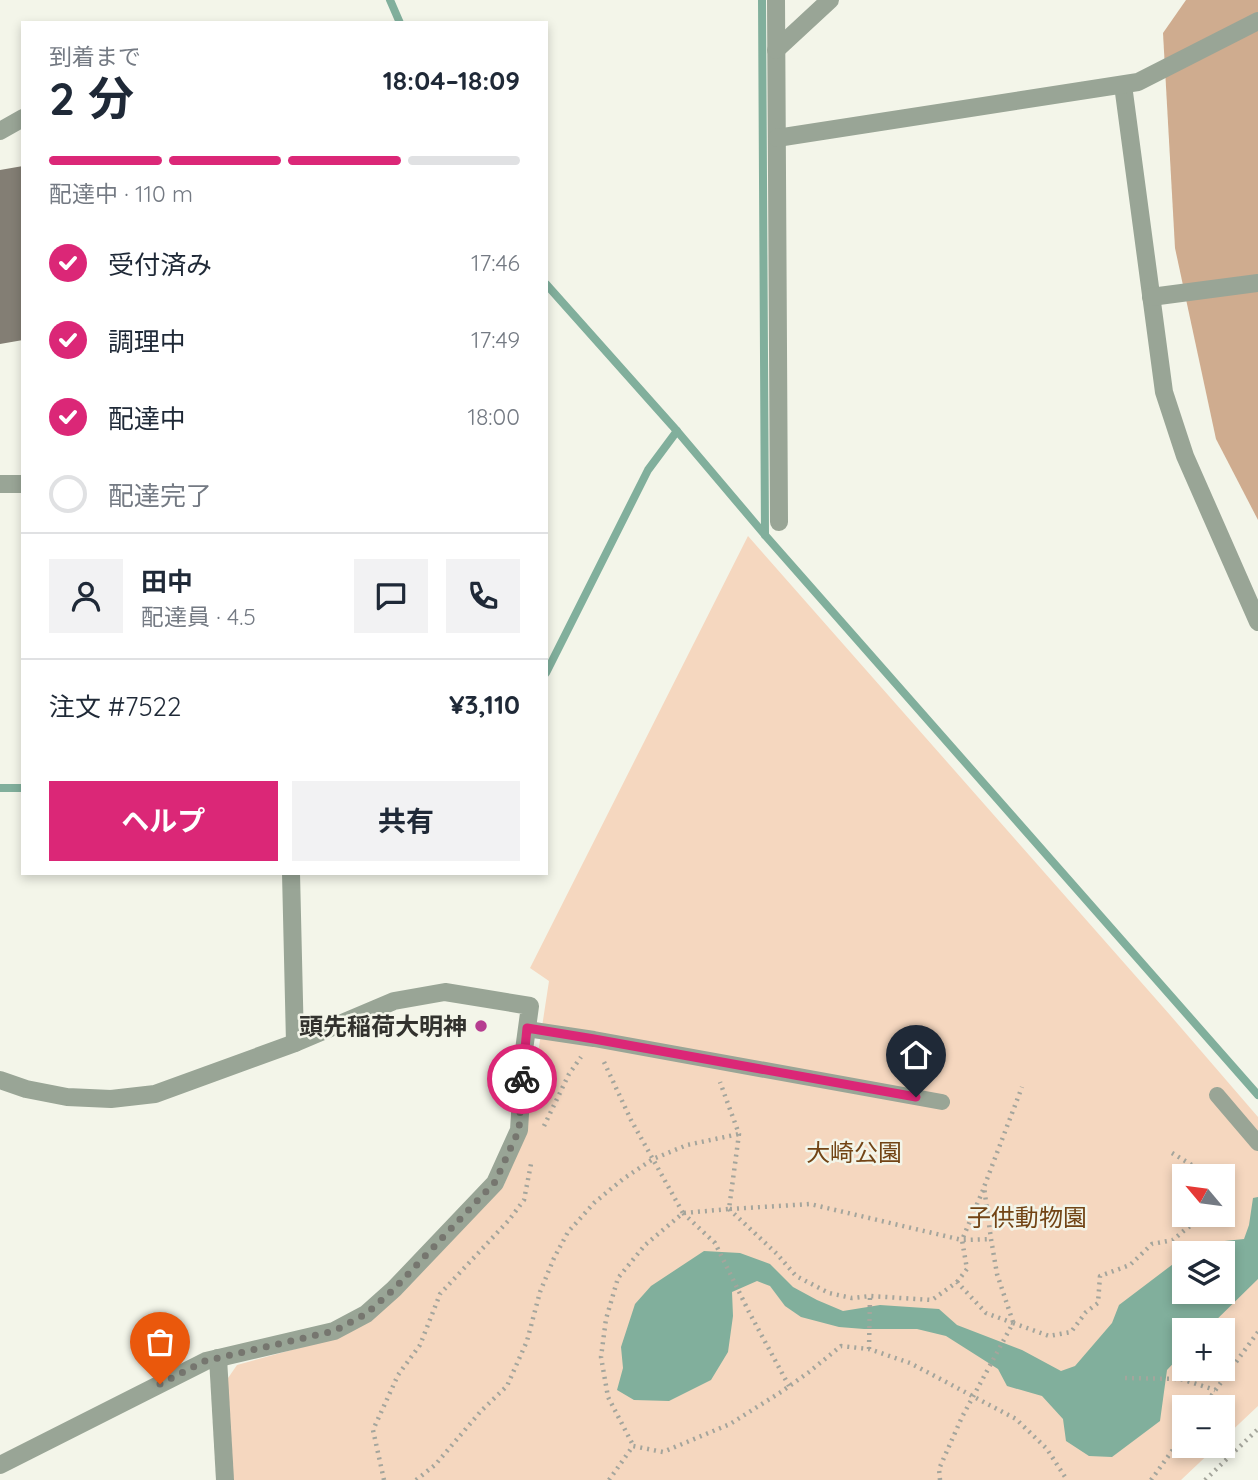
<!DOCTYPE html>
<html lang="ja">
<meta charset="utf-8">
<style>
body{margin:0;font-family:Quicksand,"Noto Sans JP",sans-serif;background:#f2f2f3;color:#1f2937;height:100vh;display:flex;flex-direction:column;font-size:26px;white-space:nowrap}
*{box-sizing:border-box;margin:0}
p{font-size:23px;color:#747a83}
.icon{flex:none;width:38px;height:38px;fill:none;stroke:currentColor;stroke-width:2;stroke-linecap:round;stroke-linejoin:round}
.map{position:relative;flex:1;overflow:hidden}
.side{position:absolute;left:21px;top:21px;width:527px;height:854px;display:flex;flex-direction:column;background:#fff;border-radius:0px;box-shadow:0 4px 10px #0003}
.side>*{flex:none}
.needle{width:46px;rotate:299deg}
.buttons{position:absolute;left:1172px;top:1164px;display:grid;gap:14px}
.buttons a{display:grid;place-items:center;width:63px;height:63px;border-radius:0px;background:#fff;box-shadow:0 4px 10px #0003;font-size:35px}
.pin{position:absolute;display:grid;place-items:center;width:60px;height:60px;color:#fff;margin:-72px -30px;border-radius:50% 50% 50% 0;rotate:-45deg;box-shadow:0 0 7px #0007}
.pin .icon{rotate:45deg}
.courier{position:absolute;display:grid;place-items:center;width:70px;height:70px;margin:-35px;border:5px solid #db2777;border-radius:50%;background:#fff;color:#222;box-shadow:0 2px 9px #0007}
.overview em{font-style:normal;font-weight:700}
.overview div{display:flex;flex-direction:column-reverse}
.overview{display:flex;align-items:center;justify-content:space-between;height:119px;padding:0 28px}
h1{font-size:46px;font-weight:700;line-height:52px}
.bar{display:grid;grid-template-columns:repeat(4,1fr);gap:10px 7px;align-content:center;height:84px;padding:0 28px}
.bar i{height:9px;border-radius:5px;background:#e0e1e3}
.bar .selected{background:#db2777}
.bar p{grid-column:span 4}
.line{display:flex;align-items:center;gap:18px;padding:0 28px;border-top:2px solid #e0e1e3}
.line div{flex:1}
.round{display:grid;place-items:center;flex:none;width:74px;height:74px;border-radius:0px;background:#f2f2f3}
ol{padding:0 28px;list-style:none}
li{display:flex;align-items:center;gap:21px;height:77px}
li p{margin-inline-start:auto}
li .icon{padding:7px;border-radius:50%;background:#db2777;color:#fff;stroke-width:4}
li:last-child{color:#747a83}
li i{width:38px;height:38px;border:4px solid #e0e1e3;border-radius:50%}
.cta{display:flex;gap:14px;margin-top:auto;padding:14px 28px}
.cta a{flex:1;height:80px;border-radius:0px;background:#db2777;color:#fff;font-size:28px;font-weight:700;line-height:80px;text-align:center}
.cta a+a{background:#f2f2f3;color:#1f2937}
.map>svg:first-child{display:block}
</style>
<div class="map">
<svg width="1258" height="1480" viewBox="0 0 1258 1480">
<rect width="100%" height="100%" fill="#f3f5e9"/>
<!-- green -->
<path fill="#f5d7bf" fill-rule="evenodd" d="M748 536 1170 1015 1258 1117V1406L1223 1439V1407H1185V1446H1217L1181 1480H231L226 1381 237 1365 339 1337 369 1321 402 1293 503 1187 526 1132 549 981 530 968ZM1185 1176H1223V1214H1185ZM1185 1253H1223V1292H1185ZM1185 1330H1223V1368H1185Z"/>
<!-- forest -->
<polygon fill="#cfac8f" points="1186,0 1258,0 1258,520 1216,439 1175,248 1163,33"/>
<!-- water -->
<polygon fill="#81af9c" points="1258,1197 1258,1279 1206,1330 1185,1330 1185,1351 1167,1370 1160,1421 1112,1457 1089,1456 1066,1441 1063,1419 1042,1396 1007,1386 998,1369 946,1336 917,1329 864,1329 839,1327 801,1317 785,1306 770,1286 757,1281 732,1292 733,1316 728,1352 711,1380 669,1401 634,1400 617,1390 623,1368 621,1347 635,1304 651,1286 704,1251 740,1253 770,1264 793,1287 817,1300 843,1311 880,1305 939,1309 957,1325 1022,1350 1061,1371 1075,1366 1112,1323 1119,1305 1185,1255 1185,1292 1223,1292 1223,1253 1199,1253 1205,1243 1244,1239 1249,1225 1253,1198"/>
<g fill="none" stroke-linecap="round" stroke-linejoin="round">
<!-- stream -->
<g stroke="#81af9c" stroke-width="8">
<polyline points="390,0 400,23"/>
<polyline points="762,0 765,535"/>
<polyline points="546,284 677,431"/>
<polyline points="546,673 648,470 677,431 765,535 1258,1095"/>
<polyline points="0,788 23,788"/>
</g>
</g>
<!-- building -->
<polygon fill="#837e74" points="23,166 23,340 0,344 0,170"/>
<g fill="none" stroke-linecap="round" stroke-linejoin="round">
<!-- path -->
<g stroke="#a4a59c" stroke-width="4.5" stroke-dasharray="2 5" stroke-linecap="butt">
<polyline points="604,1062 631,1120 683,1213 645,1245 618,1278 606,1319 601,1357 608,1397 633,1445"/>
<polyline points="544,1126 569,1074 581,1057"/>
<polyline points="1172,1153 1210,1176"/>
<polyline points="983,1190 962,1240 991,1239"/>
<polyline points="729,1209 777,1254 796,1276 829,1293 852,1298 870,1296 932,1300 957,1282 986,1313 1013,1323"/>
<polyline points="730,1209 810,1204 962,1240 967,1269 957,1282"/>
<polyline points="683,1213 715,1243 749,1312 789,1386"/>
<polyline points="684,1213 729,1209 739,1134 720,1082"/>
<polyline points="1013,1322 997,1274 991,1239 984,1187 1022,1087"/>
<polyline points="869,1349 870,1296"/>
<polyline points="1125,1378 1181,1379 1215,1390"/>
<polyline points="1203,1407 1258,1332"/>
<polyline points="384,1480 373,1430 398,1375 420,1345 440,1294 509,1220 524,1200 531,1164"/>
<polyline points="416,1480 435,1465 481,1411 507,1386 527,1341 540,1292 554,1258 568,1232 594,1203 623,1179 653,1159 687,1145 739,1134"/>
<polyline points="609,1480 633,1446 663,1452 730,1424 781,1392 809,1372 841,1346 869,1349 910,1363 1016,1419 1047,1449 1067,1480"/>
<polyline points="940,1480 939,1469 962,1417 1013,1323 1049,1336 1071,1332 1086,1312 1098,1303 1100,1276 1130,1265 1152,1244 1173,1240 1187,1228 1207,1217 1209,1214"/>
<polyline points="1151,1480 1185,1433"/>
<polyline points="1205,1480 1258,1429"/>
</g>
<!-- service -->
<g stroke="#99a596" stroke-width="16">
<polyline points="527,1029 594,1039 942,1102"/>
<polyline points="1217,1095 1258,1143"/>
</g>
<!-- minor -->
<g stroke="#99a596" stroke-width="18">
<polyline points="776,0 779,522"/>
<polyline points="776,50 830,0"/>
<polyline points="1123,85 1164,392 1185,456 1258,622"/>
<polyline points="0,131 23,118"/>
<polyline points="777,138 1138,82 1258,21"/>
<polyline points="1151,297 1258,283"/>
<polyline points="0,484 23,484"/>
<polyline points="291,873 295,1043"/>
<polyline points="0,1080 26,1089 67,1097 111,1099 155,1094 295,1043 394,1001 445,992 530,1006 524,1050 519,1130 495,1183 394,1289 366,1314 334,1331 206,1361 0,1465"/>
<polyline points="218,1358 225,1480"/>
</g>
</g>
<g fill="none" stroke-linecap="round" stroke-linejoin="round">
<!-- done -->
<polyline stroke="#76766f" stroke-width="7" stroke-dasharray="0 12.6" points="160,1384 205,1361 334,1331 366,1314 394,1289 495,1182 519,1130 522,1079"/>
<!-- route -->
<polyline stroke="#db2777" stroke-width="9" points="522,1079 527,1028 594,1039 916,1097"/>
</g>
<!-- markers -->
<circle fill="#b63d90" stroke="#f3f5e9" stroke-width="2.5" cx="481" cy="1026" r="7"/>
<g text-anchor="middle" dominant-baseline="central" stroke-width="5" stroke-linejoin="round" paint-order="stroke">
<!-- poi labels -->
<g font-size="24" font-weight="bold" fill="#32322e" stroke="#f3f5e9" text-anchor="end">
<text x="467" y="1026">頭先稲荷大明神</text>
</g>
<!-- park labels -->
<g font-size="24" fill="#724415" stroke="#f3f5e9">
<text x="854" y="1152">大崎公園</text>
<text x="1027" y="1217">子供動物園</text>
</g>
</g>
</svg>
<div class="buttons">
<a><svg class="needle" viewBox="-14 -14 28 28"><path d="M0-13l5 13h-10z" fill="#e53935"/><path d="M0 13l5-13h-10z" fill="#747a83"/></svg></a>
<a><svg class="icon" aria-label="layers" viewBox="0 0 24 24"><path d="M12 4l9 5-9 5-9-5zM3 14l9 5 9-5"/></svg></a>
<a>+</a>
<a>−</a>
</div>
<div class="pin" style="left:160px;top:1384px;background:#ea580c"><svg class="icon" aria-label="bag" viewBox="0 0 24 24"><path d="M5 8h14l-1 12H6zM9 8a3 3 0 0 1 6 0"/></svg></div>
<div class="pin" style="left:916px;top:1097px;background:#1f2937"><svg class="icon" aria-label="home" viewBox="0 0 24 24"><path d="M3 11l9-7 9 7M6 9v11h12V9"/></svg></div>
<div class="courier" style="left:522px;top:1079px"><svg class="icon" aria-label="bike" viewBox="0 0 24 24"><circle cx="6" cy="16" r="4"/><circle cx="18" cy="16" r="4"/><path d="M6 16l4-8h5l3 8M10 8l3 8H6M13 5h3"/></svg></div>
<section class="side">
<div class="overview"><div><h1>2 分</h1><p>到着まで</p></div><em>18:04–18:09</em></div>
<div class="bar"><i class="selected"></i><i class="selected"></i><i class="selected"></i><i></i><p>配達中 · 110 m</p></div>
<ol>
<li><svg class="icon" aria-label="check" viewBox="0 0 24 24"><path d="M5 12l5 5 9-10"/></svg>受付済み<p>17:46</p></li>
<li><svg class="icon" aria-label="check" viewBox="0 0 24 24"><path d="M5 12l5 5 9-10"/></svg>調理中<p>17:49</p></li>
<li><svg class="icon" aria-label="check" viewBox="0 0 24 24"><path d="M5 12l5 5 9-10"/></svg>配達中<p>18:00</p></li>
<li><i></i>配達完了</li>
</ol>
<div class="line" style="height:126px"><a class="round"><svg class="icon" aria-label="person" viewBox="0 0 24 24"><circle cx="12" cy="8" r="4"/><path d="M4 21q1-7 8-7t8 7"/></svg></a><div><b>田中</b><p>配達員 · 4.5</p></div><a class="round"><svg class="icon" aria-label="chat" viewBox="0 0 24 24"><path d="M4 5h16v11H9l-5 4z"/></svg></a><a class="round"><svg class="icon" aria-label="phone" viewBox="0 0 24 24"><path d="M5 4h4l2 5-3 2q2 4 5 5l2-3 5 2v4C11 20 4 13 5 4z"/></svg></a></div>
<div class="line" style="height:91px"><div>注文 #7522</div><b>¥3,110</b></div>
<div class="cta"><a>ヘルプ</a><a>共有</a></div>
</section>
</div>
